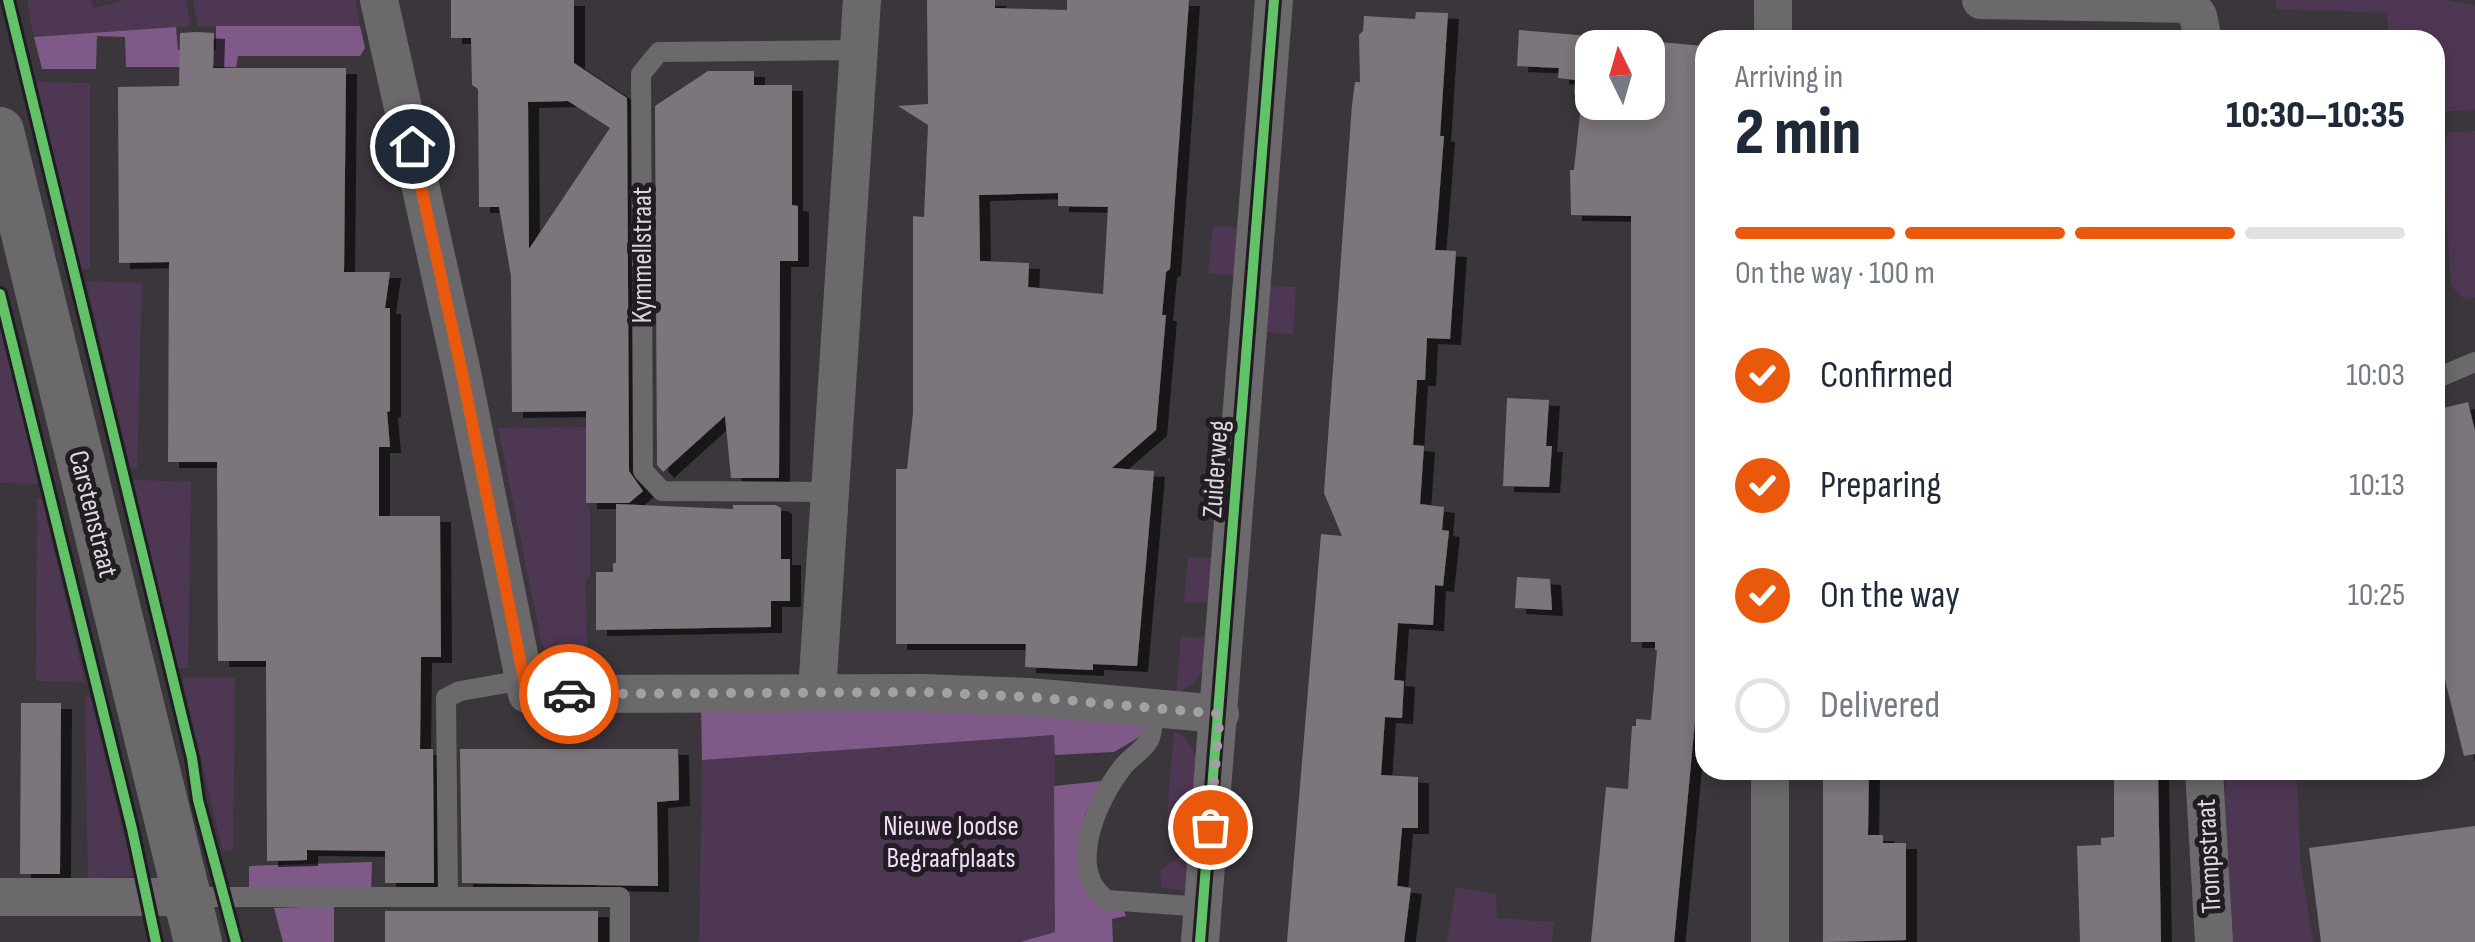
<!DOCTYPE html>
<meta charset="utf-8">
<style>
body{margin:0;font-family:"Sofia Sans Condensed",sans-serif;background:#f6f6f7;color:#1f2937;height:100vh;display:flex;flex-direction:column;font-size:38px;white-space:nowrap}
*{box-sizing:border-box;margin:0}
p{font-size:32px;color:#747a83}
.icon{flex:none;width:55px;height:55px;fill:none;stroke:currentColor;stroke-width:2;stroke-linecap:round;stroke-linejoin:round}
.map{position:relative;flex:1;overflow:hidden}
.panel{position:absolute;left:1695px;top:30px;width:750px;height:750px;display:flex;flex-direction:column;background:#fff;border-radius:30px;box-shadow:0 5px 15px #0003}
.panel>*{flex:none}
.needle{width:65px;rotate:355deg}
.tools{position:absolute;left:1575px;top:30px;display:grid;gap:20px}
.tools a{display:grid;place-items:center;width:90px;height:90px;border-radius:20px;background:#fff;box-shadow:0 5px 15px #0003;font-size:50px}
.pin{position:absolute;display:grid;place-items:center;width:85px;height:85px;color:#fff;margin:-42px;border:5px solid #fff;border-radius:50%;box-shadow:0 2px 10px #0007}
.courier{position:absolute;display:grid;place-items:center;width:100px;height:100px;margin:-50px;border:8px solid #ea580c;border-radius:50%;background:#fff;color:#222;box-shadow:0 2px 12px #0007}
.summary em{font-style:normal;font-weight:800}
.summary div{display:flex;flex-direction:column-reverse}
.summary{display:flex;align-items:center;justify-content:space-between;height:170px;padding:0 40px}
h1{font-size:65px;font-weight:800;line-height:75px}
.bar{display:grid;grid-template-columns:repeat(4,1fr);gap:15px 10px;align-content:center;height:120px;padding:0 40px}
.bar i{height:12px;border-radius:8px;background:#e0e1e3}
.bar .selected{background:#ea580c}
.bar p{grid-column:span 4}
ol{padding:0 40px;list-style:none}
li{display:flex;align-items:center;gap:30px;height:110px}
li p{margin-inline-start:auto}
li .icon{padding:10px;border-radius:50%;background:#ea580c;color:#fff;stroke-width:4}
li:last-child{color:#747a83}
li i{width:55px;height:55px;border:5px solid #e0e1e3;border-radius:50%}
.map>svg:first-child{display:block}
</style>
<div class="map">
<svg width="2475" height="942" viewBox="0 0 2475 942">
<defs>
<filter id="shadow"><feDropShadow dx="11" dy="6" stdDeviation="0" flood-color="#0009"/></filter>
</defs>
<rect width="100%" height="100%" fill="#3b363c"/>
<!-- green -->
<g fill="#4e3753">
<polygon points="29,0 91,0 94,8 125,0 186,0 191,26 34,37 27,4"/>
<polygon points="193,0 355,0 360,26 198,26"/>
<polygon points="2276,0 2447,0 2475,6 2475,110 2435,112 2435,40 2389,40 2387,13 2276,9"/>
<polygon points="35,82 90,83 90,269 81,269"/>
<polygon points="2475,131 2475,297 2466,300 2451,286 2442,153 2448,132"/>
<polygon points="1213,225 1238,228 1235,276 1208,273"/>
<polygon points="86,281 142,283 137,469 130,466"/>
<polygon points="1269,286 1296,287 1293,334 1266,332"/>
<polygon points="0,322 40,484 0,483"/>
<path d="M586 427V503L590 507V577L585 581 588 656C569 659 555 660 542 645L498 428Z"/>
<polygon points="132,480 191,482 188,668 176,668"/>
<polygon points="37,498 42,499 85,682 36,681"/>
<polygon points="1188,557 1215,558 1212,603 1184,602"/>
<path d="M1181 636 1209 638C1208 666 1202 682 1176 694Z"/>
<polygon points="182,678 235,678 233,850 223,852"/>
<polygon points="85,697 90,697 134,876 88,879"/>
<polygon points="1174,731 1186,738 1200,764 1187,891 1162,888 1160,871 1182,855 1182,841 1166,827"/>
<polygon points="1055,735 1055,932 1020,942 699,942 702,760"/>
<polygon points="2225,770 2297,770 2300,861 2313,942 2226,942"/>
<polygon points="1456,887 1496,894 1497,918 1554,922 1552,942 1447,942"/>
</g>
<!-- forest -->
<g fill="#7f5a89">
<polygon points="216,26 360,26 365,48 360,56 238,56 236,67 126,67 125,37 97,36 96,69 42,69 34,37 176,27 178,50 216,50"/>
<polygon points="701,707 953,707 1160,725 1114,752 1055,755 1054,735 702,760"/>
<polygon points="1102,781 1085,814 1080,840 1089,895 1097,904 1123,908 1126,916 1112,919 1113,942 1020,942 1055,932 1054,786"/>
<polygon points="372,862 371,890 249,889 249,866"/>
<polygon points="334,906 334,942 283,942 274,908"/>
</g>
<!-- building -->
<g fill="#7b767c" fill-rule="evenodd" filter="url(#shadow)">
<path d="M451 0H574V63L627 98 629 471 643 491 629 503H586V411L512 412 511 276 499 207H479L478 89 472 85 471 38H451ZM568 101 610 128 529 249 528 102Z"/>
<path d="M927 0H995V8L1067 10V0H1189L1170 269 1166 272 1162 315H1166L1156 430 1112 468 1154 471 1137 666 1093 664V670L1025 667 1026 644H896V469H907L913 413V216L924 217 928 125 898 106 928 104ZM1058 193V206L1108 207 1103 294 1028 287 1029 263 980 261 979 195Z"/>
<polygon points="1416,12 1448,13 1440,136 1444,136 1435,250 1456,251 1450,339 1427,338 1425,380 1417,380 1413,445 1424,446 1420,504 1444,507 1442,530 1449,531 1443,586 1435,585 1433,625 1398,623 1394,680 1404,681 1402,718 1385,717 1381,775 1418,777 1418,828 1402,828 1397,886 1411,888 1404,942 1287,942 1321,534 1342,536 1324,493 1352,105 1355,82 1360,82 1359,35 1363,31 1364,16 1415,19"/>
<path d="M1519 30 1705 46 1701 136H1705V668L1700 669 1674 942H1591L1606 787 1628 789 1632 726H1636V719L1651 720 1657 650H1655V642H1631V216L1571 215 1570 170H1574L1582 95 1574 94 1575 80 1558 78 1559 68 1517 66ZM1592 48H1648V102H1592Z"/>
<polygon points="197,32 214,33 213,68 346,68 344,272 390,272 385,308 390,308 390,411 387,412 390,447 379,447 379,516 440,516 441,657 421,657 420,749 433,749 434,883 385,883 385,851 307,850 307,860 267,861 266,661 218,661 217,462 168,462 169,262 119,263 118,87 179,86 180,33"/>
<polygon points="708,71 754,71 754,85 792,85 792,205 798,206 798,261 780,261 779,478 731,478 725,416 663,472 657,465 655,106"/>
<polygon points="1507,398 1549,400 1546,446 1552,446 1549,487 1503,486"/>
<polygon points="2468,402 2475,431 2475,754 2464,756 2435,640 2435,514 2443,512 2435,478 2435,410"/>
<polygon points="616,504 733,509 733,505 776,505 781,508 781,559 790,559 790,601 771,601 771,627 596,630 596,572 613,572 613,563 616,563"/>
<polygon points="1517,577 1550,579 1552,610 1515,608"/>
<polygon points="21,703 61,703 60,874 20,874"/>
<polygon points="460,749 678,749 679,800 657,802 658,886 462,883"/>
<polygon points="1823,770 1869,770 1868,835 1883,835 1883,843 1906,843 1906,940 1823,942"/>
<polygon points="2114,770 2158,770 2161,942 2080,942 2077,846 2101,845 2101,838 2114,837"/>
<polygon points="2475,826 2475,942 2321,942 2309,848"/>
<rect x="385" y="911" width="213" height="31"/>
</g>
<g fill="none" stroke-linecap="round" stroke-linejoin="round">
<!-- service -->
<g stroke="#6c696d" stroke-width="20">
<polyline points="2435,379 2475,362"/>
<polyline points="829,492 662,491 643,471 641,74 659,52 859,50"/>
<path d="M1154 710C1153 718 1153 733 1149 740 1143 751 1129 758 1122 768 1097 800 1065 871 1107 900L1204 907"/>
<polyline points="187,897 620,897 620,942"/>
<polyline points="448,897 446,698 460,691 524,680"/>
</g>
<!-- minor -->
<g stroke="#6c696d" stroke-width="38">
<polyline points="379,0 461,368 527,694 923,693 1029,697 1220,714"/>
<polyline points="1981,0 2189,4 2198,16 2203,40"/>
<polyline points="1773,40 1773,0"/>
<polyline points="817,692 862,0"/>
<polyline points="2204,770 2214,942"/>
<polyline points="0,897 187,897"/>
<polyline points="1200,942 1274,0"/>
<polyline points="1770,942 1770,770"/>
</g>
<!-- tertiary -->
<polyline stroke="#6c696d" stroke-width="48" points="0,131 198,942"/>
<defs>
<g id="cycleway">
<polyline points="8,0 192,758 198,800 236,942"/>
<polyline points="0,294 132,829 156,942"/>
<polyline points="1200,942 1274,0"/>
</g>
</defs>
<!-- cycleway casing -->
<use href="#cycleway" stroke="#211d22" stroke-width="16"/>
<!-- cycleway -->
<use href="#cycleway" stroke="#61c268" stroke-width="10"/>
</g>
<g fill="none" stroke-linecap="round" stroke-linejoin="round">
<!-- done -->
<polyline stroke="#a49fa5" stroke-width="10" stroke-dasharray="0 18" points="569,694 924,692 1030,697 1220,714 1210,827"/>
<!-- route -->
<polyline stroke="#ea580c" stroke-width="12" points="412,146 461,368 527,694 569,694"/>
</g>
<g text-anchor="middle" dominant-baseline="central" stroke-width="10" stroke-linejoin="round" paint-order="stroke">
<!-- street labels -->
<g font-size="28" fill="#ddd7de" stroke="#211d22">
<text transform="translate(642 255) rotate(-90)">Kymmellstraat</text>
<text transform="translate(1216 469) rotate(-86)">Zuiderweg</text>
<text transform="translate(93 514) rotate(76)">Carstenstraat</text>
<text transform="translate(2209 856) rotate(-93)">Trompstraat</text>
</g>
<!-- park labels -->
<g font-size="28" fill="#f3daf9" stroke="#211d22">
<text x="951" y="826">Nieuwe Joodse<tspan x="951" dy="32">Begraafplaats</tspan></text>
</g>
</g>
</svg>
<div class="tools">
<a><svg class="needle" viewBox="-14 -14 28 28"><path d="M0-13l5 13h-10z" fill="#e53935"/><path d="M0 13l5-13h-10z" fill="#747a83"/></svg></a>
</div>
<div class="pin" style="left:1210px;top:827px;background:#ea580c"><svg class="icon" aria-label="bag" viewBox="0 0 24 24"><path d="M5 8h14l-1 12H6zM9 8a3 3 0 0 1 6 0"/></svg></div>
<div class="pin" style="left:412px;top:146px;background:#1f2937"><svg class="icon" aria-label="home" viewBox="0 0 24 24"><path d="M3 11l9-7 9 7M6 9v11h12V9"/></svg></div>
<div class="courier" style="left:569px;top:694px"><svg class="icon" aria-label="car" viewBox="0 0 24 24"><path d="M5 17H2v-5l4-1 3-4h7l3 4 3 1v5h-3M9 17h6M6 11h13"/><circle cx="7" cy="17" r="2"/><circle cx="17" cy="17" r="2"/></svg></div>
<section class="panel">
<div class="summary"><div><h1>2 min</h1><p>Arriving in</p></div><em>10:30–10:35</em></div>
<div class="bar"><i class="selected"></i><i class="selected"></i><i class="selected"></i><i></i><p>On the way · 100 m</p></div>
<ol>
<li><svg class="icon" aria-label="check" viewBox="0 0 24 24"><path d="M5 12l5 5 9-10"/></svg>Confirmed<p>10:03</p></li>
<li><svg class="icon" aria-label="check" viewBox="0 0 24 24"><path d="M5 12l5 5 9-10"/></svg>Preparing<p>10:13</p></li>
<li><svg class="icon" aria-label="check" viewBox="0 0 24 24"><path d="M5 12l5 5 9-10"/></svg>On the way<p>10:25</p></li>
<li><i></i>Delivered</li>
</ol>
</section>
</div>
